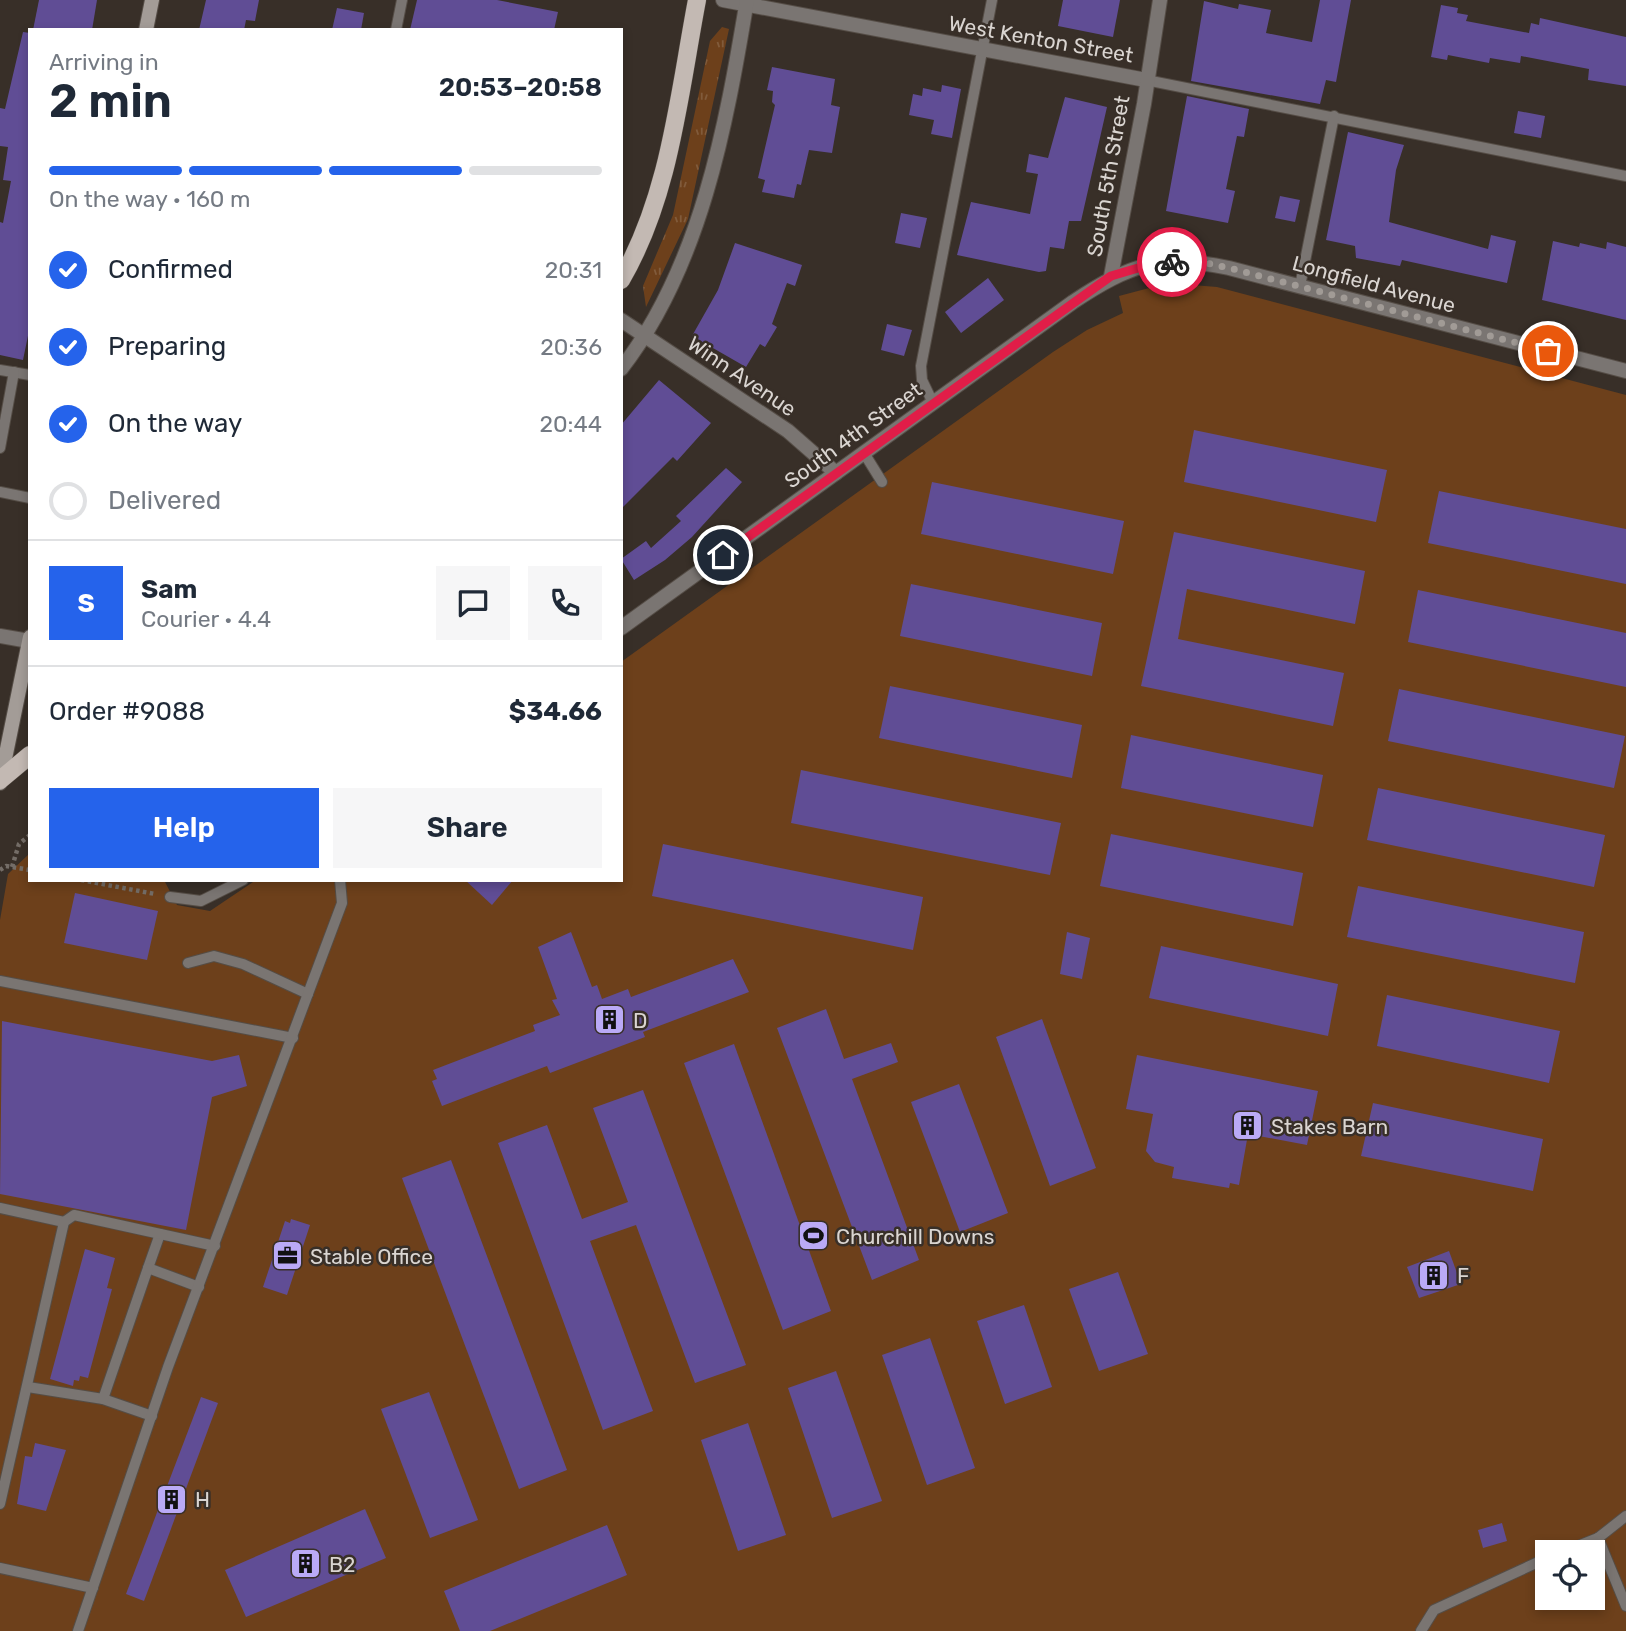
<!DOCTYPE html>
<meta charset="utf-8">
<style>
body{margin:0;font-family:Rubik,sans-serif;background:#f6f6f7;color:#1f2937;height:100vh;display:flex;flex-direction:column;font-size:26px;white-space:nowrap}
*{box-sizing:border-box;margin:0}
p{font-size:23px;color:#747a83}
.icon{flex:none;width:38px;height:38px;fill:none;stroke:currentColor;stroke-width:2;stroke-linecap:round;stroke-linejoin:round}
.map{position:relative;flex:1;overflow:hidden}
.panel{position:absolute;left:28px;top:28px;width:595px;height:854px;display:flex;flex-direction:column;background:#fff;border-radius:0px;box-shadow:0 4px 10px #0003}
.panel>*{flex:none}
.buttons{position:absolute;left:1535px;top:1540px;display:grid;gap:14px}
.buttons a{display:grid;place-items:center;width:70px;height:70px;border-radius:0px;background:#fff;box-shadow:0 4px 10px #0003;font-size:35px}
.pin{position:absolute;display:grid;place-items:center;width:60px;height:60px;color:#fff;margin:-30px;border:4px solid #fff;border-radius:50%;box-shadow:0 2px 7px #0007}
.courier{position:absolute;display:grid;place-items:center;width:70px;height:70px;margin:-35px;border:5px solid #e11d48;border-radius:50%;background:#fff;color:#222;box-shadow:0 2px 9px #0007}
.summary em{font-style:normal;font-weight:600}
.summary div{display:flex;flex-direction:column-reverse}
.summary{display:flex;align-items:center;justify-content:space-between;height:119px;padding:0 21px}
h1{font-size:46px;font-weight:600;line-height:52px}
.bar{display:grid;grid-template-columns:repeat(4,1fr);gap:10px 7px;align-content:center;height:84px;padding:0 21px}
.bar i{height:9px;border-radius:5px;background:#e0e1e3}
.bar .active{background:#2563eb}
.bar p{grid-column:span 4}
.line{display:flex;align-items:center;gap:18px;padding:0 21px;border-top:2px solid #e0e1e3}
.line div{flex:1}
.round{display:grid;place-items:center;flex:none;width:74px;height:74px;border-radius:0px;background:#f6f6f7}
ol{padding:0 21px;list-style:none}
li{display:flex;align-items:center;gap:21px;height:77px}
li p{margin-inline-start:auto}
li .icon{padding:7px;border-radius:50%;background:#2563eb;color:#fff;stroke-width:4}
li:last-child{color:#747a83}
li i{width:38px;height:38px;border:4px solid #e0e1e3;border-radius:50%}
.button{display:flex;gap:14px;margin-top:auto;padding:14px 21px}
.button a{flex:1;height:80px;border-radius:0px;background:#2563eb;color:#fff;font-size:28px;font-weight:600;line-height:80px;text-align:center}
.button a+a{background:#f6f6f7;color:#1f2937}
.map>svg:first-child{display:block}
</style>
<div class="map">
<svg width="1626" height="1631" viewBox="0 0 1626 1631">
<defs>
<pattern id="grass-tufts" width="24" height="20" patternUnits="userSpaceOnUse" patternTransform="scale(1.75)"><rect width="24" height="20" fill="#6d401b"/><path d="M3 7l-1-3M5 7V3M7 7l1-3M15 17l-1-3M17 17v-4M19 17l1-3" fill="none" stroke="#815b3b"/></pattern>
</defs>
<rect width="100%" height="100%" fill="#382f28"/>
<!-- grass -->
<polygon fill="url(#grass-tufts)" points="722,27 729,29 688,219 646,307 643,286 673,215 710,41"/>
<!-- green -->
<path fill="#6d401b" fill-rule="evenodd" d="M1168 283 1217 287 1626 395V1631H0V920L8 874 30 853V880H164L177 905 210 911 256 880H621V662L1053 352 1087 330 1123 313 1119 296ZM1547 1552H1592V1598H1547Z"/>
<!-- building -->
<g fill="#604d95">
<polygon points="39,0 97,0 92,30 33,30"/>
<polygon points="206,0 259,0 255,21 246,20 244,30 199,30"/>
<polygon points="417,0 497,0 558,12 554,30 410,30"/>
<polygon points="1063,0 1120,0 1113,37 1058,26"/>
<polygon points="1320,0 1351,0 1336,82 1326,80 1320,104 1191,81 1204,1 1238,9 1239,4 1271,10 1266,33 1312,42"/>
<polygon points="1441,5 1458,8 1457,13 1468,15 1466,21 1529,33 1531,23 1539,25 1540,18 1626,37 1626,86 1588,80 1589,69 1521,56 1520,63 1490,58 1489,63 1448,55 1447,60 1431,57"/>
<polygon points="337,8 364,13 361,30 332,30"/>
<polygon points="23,32 30,33 30,326 23,360 0,355 0,222 3,223 11,181 3,180 8,147 0,146 0,108 5,109"/>
<polygon points="772,67 835,79 831,105 840,107 832,153 809,150 801,185 797,184 794,198 762,192 765,180 758,178 775,105 772,102 773,91 767,90"/>
<polygon points="942,85 961,89 952,138 931,134 934,120 909,115 913,94 922,96 923,88 941,92"/>
<polygon points="1187,96 1249,109 1244,137 1237,136 1226,189 1235,191 1228,223 1166,211"/>
<polygon points="1065,97 1107,107 1081,221 1069,221 1064,249 1050,247 1046,271 1039,272 957,255 971,202 1030,214 1038,174 1026,172 1029,154 1048,158"/>
<polygon points="1518,111 1545,116 1541,138 1514,133"/>
<polygon points="1348,132 1404,145 1396,170 1389,222 1488,249 1491,235 1516,241 1507,283 1402,260 1400,266 1356,258 1355,246 1326,240"/>
<polygon points="1280,196 1300,200 1295,222 1275,218"/>
<polygon points="901,213 927,218 920,248 895,243"/>
<polygon points="1553,241 1579,247 1580,243 1606,249 1607,242 1626,247 1626,320 1542,300"/>
<polygon points="735,243 802,265 795,286 787,283 772,324 777,327 765,347 760,344 746,367 692,336 718,290"/>
<polygon points="988,278 1004,300 961,333 945,312"/>
<polygon points="887,324 912,330 904,356 881,350"/>
<polygon points="659,380 711,423 677,461 673,457 621,509 621,425"/>
<polygon points="1194,430 1387,470 1376,522 1184,482"/>
<polygon points="726,468 742,482 692,537 665,560 634,580 621,559 646,541 651,548 681,521 676,516"/>
<polygon points="932,482 1124,521 1113,574 921,534"/>
<polygon points="1439,491 1626,529 1626,584 1428,543"/>
<polygon points="1174,532 1365,571 1355,624 1187,589 1178,639 1344,673 1333,726 1141,686"/>
<polygon points="911,584 1102,623 1092,676 900,636"/>
<polygon points="1418,590 1626,633 1626,687 1408,642"/>
<polygon points="890,686 1082,725 1072,778 879,738"/>
<polygon points="1399,689 1625,736 1614,788 1388,741"/>
<polygon points="1131,735 1323,775 1313,827 1121,788"/>
<polygon points="801,770 1061,823 1050,875 791,823"/>
<polygon points="1378,788 1605,835 1594,887 1367,840"/>
<polygon points="1111,834 1303,873 1293,926 1100,886"/>
<polygon points="663,844 923,897 913,950 652,896"/>
<polygon points="465,880 513,880 492,905"/>
<polygon points="1358,886 1584,932 1575,983 1347,937"/>
<polygon points="75,893 158,911 147,960 64,943"/>
<polygon points="571,932 592,987 597,985 602,999 628,989 631,997 733,959 749,992 643,1032 645,1037 550,1073 547,1066 442,1106 432,1081 437,1079 433,1070 535,1031 533,1025 560,1015 552,1000 557,999 538,947"/>
<polygon points="1067,932 1090,938 1082,979 1060,974"/>
<polygon points="1161,946 1338,984 1328,1036 1149,998"/>
<polygon points="1387,995 1560,1031 1549,1083 1377,1046"/>
<polygon points="826,1009 844,1059 891,1043 898,1062 852,1079 919,1260 872,1280 777,1028"/>
<polygon points="1042,1019 1096,1168 1050,1186 996,1037"/>
<polygon points="2,1021 212,1061 239,1055 247,1086 212,1097 186,1230 0,1194"/>
<polygon points="734,1044 831,1311 783,1330 684,1063"/>
<polygon points="1137,1055 1318,1091 1307,1145 1248,1134 1239,1185 1230,1183 1229,1188 1172,1178 1174,1167 1155,1162 1146,1151 1153,1114 1126,1109"/>
<polygon points="959,1084 1008,1213 960,1232 911,1102"/>
<polygon points="643,1090 746,1365 695,1383 636,1225 590,1241 653,1411 603,1430 498,1143 547,1125 582,1219 628,1202 593,1108"/>
<polygon points="1373,1103 1543,1139 1533,1191 1361,1156"/>
<polygon points="451,1160 567,1470 519,1489 402,1178"/>
<polygon points="291,1219 310,1225 287,1295 263,1287 285,1221 290,1223"/>
<polygon points="85,1249 115,1258 107,1288 112,1289 88,1378 80,1376 79,1381 74,1380 73,1386 50,1379"/>
<polygon points="1449,1251 1461,1284 1419,1298 1407,1267"/>
<polygon points="1118,1272 1148,1354 1099,1371 1069,1289"/>
<polygon points="1024,1305 1052,1387 1005,1404 977,1321"/>
<polygon points="930,1338 975,1468 927,1485 882,1355"/>
<polygon points="836,1371 882,1501 832,1518 788,1388"/>
<polygon points="429,1392 478,1520 430,1538 381,1409"/>
<polygon points="201,1397 218,1403 144,1601 126,1594"/>
<polygon points="748,1423 786,1535 738,1551 701,1440"/>
<polygon points="35,1443 66,1450 46,1511 17,1504 25,1456 32,1457"/>
<polygon points="365,1509 386,1558 246,1617 225,1570"/>
<polygon points="1502,1523 1507,1541 1483,1548 1478,1530"/>
<polygon points="607,1525 627,1575 490,1631 460,1631 444,1591"/>
</g>
<g fill="none" stroke-linecap="round" stroke-linejoin="round">
<defs>
<g id="lane">
<polyline points="396,30 402,0"/>
<polyline points="1146,80 1626,176"/>
<polyline points="1300,286 1334,116"/>
<polyline points="0,370 30,375"/>
<polyline points="933,403 922,380 921,366 992,0"/>
<polyline points="0,448 14,372"/>
<polyline points="864,453 882,482"/>
<polyline points="0,492 30,498"/>
<polyline points="170,897 201,901 243,880"/>
<polyline points="188,963 214,956 243,964 308,994"/>
<polyline points="0,981 293,1038"/>
<polyline points="0,1208 64,1222"/>
<polyline points="160,1234 148,1268 199,1287"/>
<polyline points="28,1387 103,1399 152,1416"/>
<polyline points="103,1399 148,1268"/>
<polyline points="0,1504 64,1222 74,1215 215,1246"/>
<polyline points="1598,1538 1626,1516"/>
<polyline points="1563,1552 1598,1538 1626,1606"/>
<polyline points="0,1568 93,1588"/>
<polyline points="78,1631 168,1367 342,903 340,880"/>
<polyline points="1421,1631 1434,1610 1547,1558"/>
</g>
<g id="street">
<polyline points="723,0 1146,80"/>
<polyline points="1111,276 1144,104 1160,0"/>
<polyline points="621,320 788,431 836,473"/>
<path d="M621 369C701 266 726 126 747 0"/>
<path d="M621 628 1073 302C1129 265 1160 253 1229 268L1626 371"/>
<polyline points="0,636 29,641"/>
</g>
<g id="secondary">
<polyline points="146,30 152,0"/>
<polyline points="0,783 30,637"/>
</g>
<g id="primary">
<path d="M621 280C670 196 679 94 697 0"/>
<polyline points="0,780 30,755"/>
</g>
</defs>
<!-- lane casing -->
<use href="#lane" stroke="#554d46" stroke-width="12"/>
<!-- street casing -->
<use href="#street" stroke="#554d46" stroke-width="16"/>
<!-- secondary casing -->
<use href="#secondary" stroke="#554d46" stroke-width="16"/>
<!-- primary casing -->
<use href="#primary" stroke="#554d46" stroke-width="19"/>
<!-- path -->
<g stroke="#746d67" stroke-width="4.5" stroke-dasharray="3.5 3.5" stroke-linecap="butt">
<polyline points="583,30 583,29"/>
<polyline points="12,867 19,844 30,835"/>
<polyline points="0,870 6,866 30,870"/>
<polyline points="81,880 155,894"/>
</g>
<!-- lane -->
<use href="#lane" stroke="#7a7572" stroke-width="10"/>
<!-- street -->
<use href="#street" stroke="#7a7572" stroke-width="14"/>
<!-- secondary -->
<use href="#secondary" stroke="#a39c97" stroke-width="14"/>
<!-- primary -->
<use href="#primary" stroke="#c3b9b3" stroke-width="18"/>
</g>
<g fill="none" stroke-linecap="round" stroke-linejoin="round">
<!-- done -->
<polyline stroke="#a19b96" stroke-width="7" stroke-dasharray="0 12.6" points="1172,262 1206,263 1229,268 1548,351"/>
<!-- route -->
<polyline stroke="#e11d48" stroke-width="9" points="723,555 1111,276 1155,263 1172,262"/>
</g>
<!-- icons -->
<defs>
<symbol id="building-square" viewBox="-11 -11 22 22"><rect x="-9" y="-9" width="18" height="18" rx="4" fill="#baaaf6" stroke="#382f28"/><path d="M-4-6H4V6H1V3H-1V6H-4ZM-2.5-4.3h1.7v1.8h-1.7ZM.8-4.3h1.7v1.8H.8ZM-2.5-1h1.7V.8h-1.7ZM.8-1h1.7V.8H.8Z" fill="#111"/></symbol>
<symbol id="stadium-square" viewBox="-11 -11 22 22"><rect x="-9" y="-9" width="18" height="18" rx="4" fill="#baaaf6" stroke="#382f28"/><path d="M0-5a6.5 5 0 1 0 0 10a6.5 5 0 1 0 0-10ZM-3.5-1.8h7v3.6h-7Z" fill="#111"/></symbol>
<symbol id="office-square" viewBox="-11 -11 22 22"><rect x="-9" y="-9" width="18" height="18" rx="4" fill="#baaaf6" stroke="#382f28"/><path d="M-6-3h4V-5.5h4V-3h4V5H-6ZM-1-4.5V-3h2v-1.5ZM-6 0V1H6V0Z" fill="#111"/></symbol>
</defs>
<g fill-rule="evenodd">
<use href="#building-square" x="592" y="1002" width="35" height="35"/>
<use href="#building-square" x="1230" y="1108" width="35" height="35"/>
<use href="#stadium-square" x="796" y="1218" width="35" height="35"/>
<use href="#office-square" x="270" y="1238" width="35" height="35"/>
<use href="#building-square" x="1416" y="1258" width="35" height="35"/>
<use href="#building-square" x="154" y="1482" width="35" height="35"/>
<use href="#building-square" x="288" y="1546" width="35" height="35"/>
</g>
<g text-anchor="middle" dominant-baseline="central" stroke-width="5" stroke-linejoin="round" paint-order="stroke">
<!-- street labels -->
<g font-size="21" fill="#dad5d1" stroke="#382f28">
<text transform="translate(1041 39) rotate(10)">West Kenton Street</text>
<text transform="translate(1108 176) rotate(-80)">South 5th Street</text>
<text transform="translate(1374 284) rotate(15)">Longfield Avenue</text>
<text transform="translate(742 376) rotate(34)">Winn Avenue</text>
<text transform="translate(853 435) rotate(-36)">South 4th Street</text>
</g>
<!-- poi labels -->
<g font-size="21" fill="#dad5d1" stroke="#382f28" text-anchor="start">
<text x="633" y="1020">D</text>
<text x="1271" y="1126">Stakes Barn</text>
<text x="836" y="1236">Churchill Downs</text>
<text x="310" y="1256">Stable Office</text>
<text x="1457" y="1275">F</text>
<text x="195" y="1499">H</text>
<text x="329" y="1564">B2</text>
</g>
</g>
</svg>
<div class="buttons">
<a><svg class="icon" aria-label="locate" viewBox="0 0 24 24"><circle cx="12" cy="12" r="6"/><path d="M12 2v4M12 18v4M2 12h4M18 12h4"/></svg></a>
</div>
<div class="pin" style="left:1548px;top:351px;background:#ea580c"><svg class="icon" aria-label="bag" viewBox="0 0 24 24"><path d="M5 8h14l-1 12H6zM9 8a3 3 0 0 1 6 0"/></svg></div>
<div class="pin" style="left:723px;top:555px;background:#1f2937"><svg class="icon" aria-label="home" viewBox="0 0 24 24"><path d="M3 11l9-7 9 7M6 9v11h12V9"/></svg></div>
<div class="courier" style="left:1172px;top:262px"><svg class="icon" aria-label="bike" viewBox="0 0 24 24"><circle cx="6" cy="16" r="4"/><circle cx="18" cy="16" r="4"/><path d="M6 16l4-8h5l3 8M10 8l3 8H6M13 5h3"/></svg></div>
<section class="panel">
<div class="summary"><div><h1>2 min</h1><p>Arriving in</p></div><em>20:53–20:58</em></div>
<div class="bar"><i class="active"></i><i class="active"></i><i class="active"></i><i></i><p>On the way · 160 m</p></div>
<ol>
<li><svg class="icon" aria-label="check" viewBox="0 0 24 24"><path d="M5 12l5 5 9-10"/></svg>Confirmed<p>20:31</p></li>
<li><svg class="icon" aria-label="check" viewBox="0 0 24 24"><path d="M5 12l5 5 9-10"/></svg>Preparing<p>20:36</p></li>
<li><svg class="icon" aria-label="check" viewBox="0 0 24 24"><path d="M5 12l5 5 9-10"/></svg>On the way<p>20:44</p></li>
<li><i></i>Delivered</li>
</ol>
<div class="line" style="height:126px"><b class="round" style="background:#2563eb;color:#fff">S</b><div><b>Sam</b><p>Courier · 4.4</p></div><a class="round"><svg class="icon" aria-label="chat" viewBox="0 0 24 24"><path d="M4 5h16v11H9l-5 4z"/></svg></a><a class="round"><svg class="icon" aria-label="phone" viewBox="0 0 24 24"><path d="M5 4h4l2 5-3 2q2 4 5 5l2-3 5 2v4C11 20 4 13 5 4z"/></svg></a></div>
<div class="line" style="height:91px"><div>Order #9088</div><b>$34.66</b></div>
<div class="button"><a>Help</a><a>Share</a></div>
</section>
</div>
